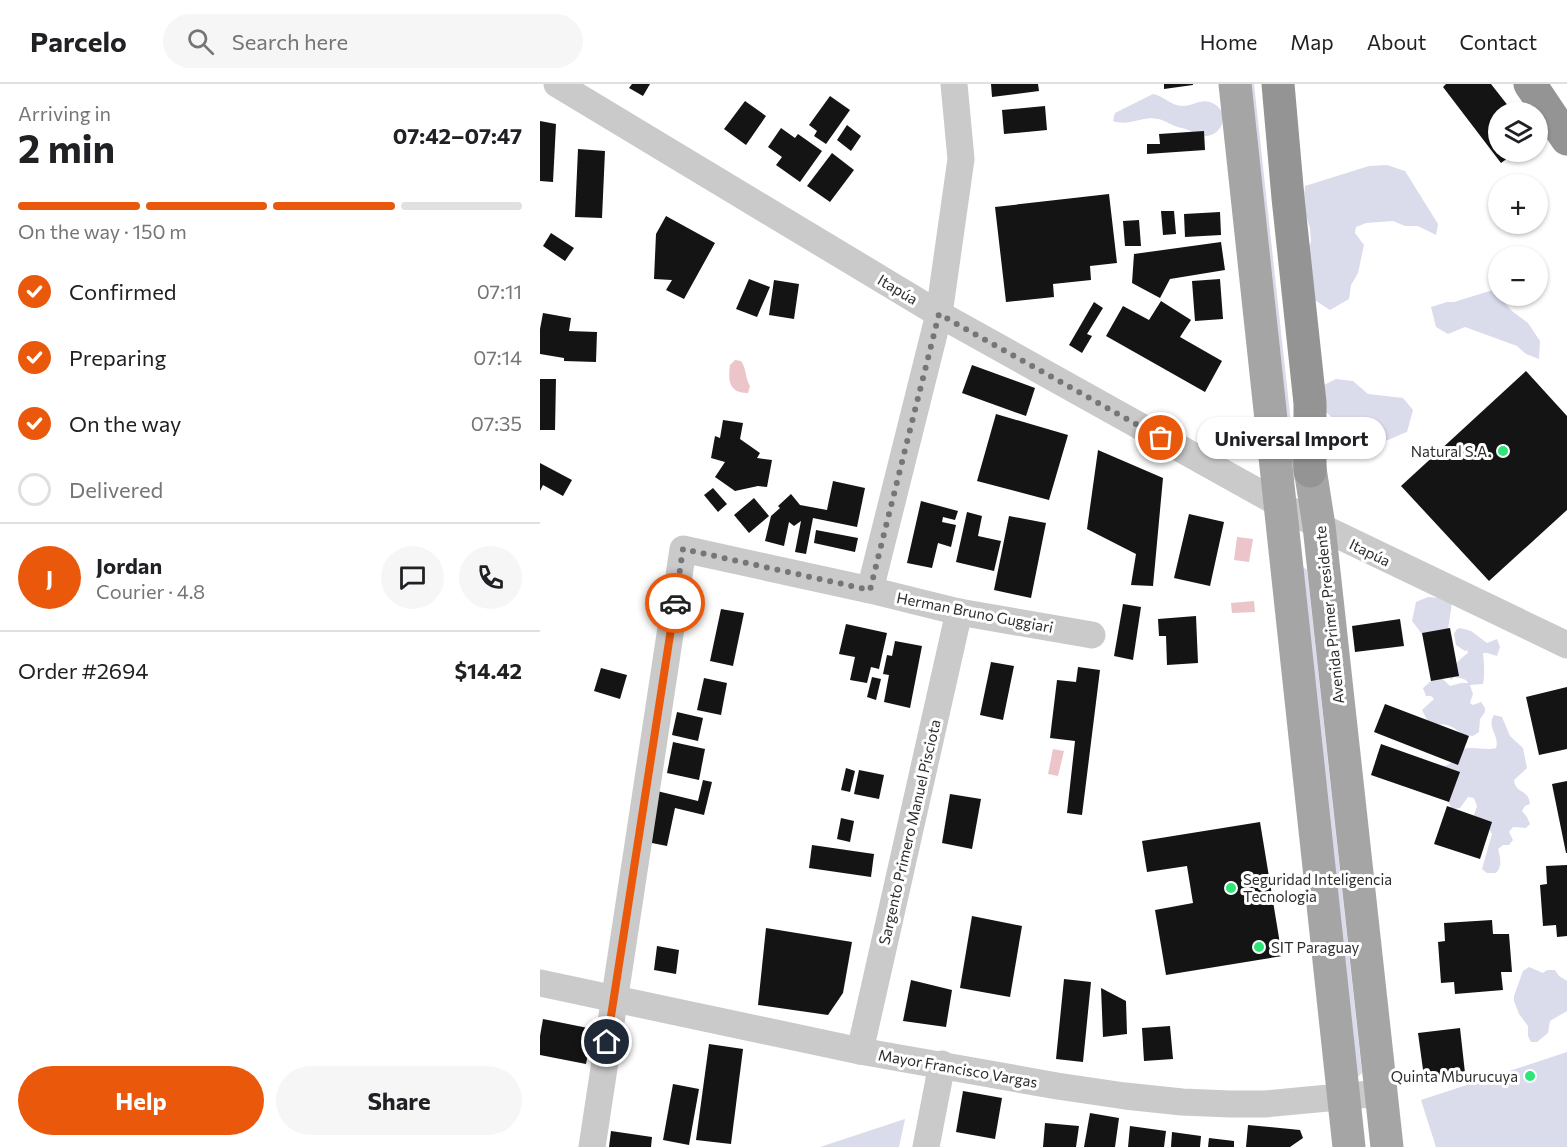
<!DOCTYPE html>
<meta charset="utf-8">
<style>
body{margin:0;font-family:Commissioner,sans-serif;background:#f6f6f6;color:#202124;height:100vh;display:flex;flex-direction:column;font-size:22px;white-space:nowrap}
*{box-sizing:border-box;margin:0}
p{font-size:20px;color:#757577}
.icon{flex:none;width:33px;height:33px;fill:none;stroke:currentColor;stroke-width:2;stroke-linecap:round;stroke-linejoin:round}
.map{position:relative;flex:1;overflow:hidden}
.panel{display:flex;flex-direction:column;background:#fff;width:540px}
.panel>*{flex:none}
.tools{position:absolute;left:948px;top:18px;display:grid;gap:12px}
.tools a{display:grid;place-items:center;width:60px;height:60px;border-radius:50%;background:#fff;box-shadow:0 2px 4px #0004;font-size:30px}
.pin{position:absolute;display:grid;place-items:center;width:51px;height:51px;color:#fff;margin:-26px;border:3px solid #fff;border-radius:50%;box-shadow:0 2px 6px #0007}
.courier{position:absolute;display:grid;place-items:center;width:60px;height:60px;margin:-30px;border:4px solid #ea580c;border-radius:50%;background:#fff;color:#222;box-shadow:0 2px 8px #0007}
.bubble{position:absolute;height:42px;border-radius:21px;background:#fff;box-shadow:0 2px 4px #0004;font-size:20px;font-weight:700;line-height:42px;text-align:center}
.summary em{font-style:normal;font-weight:700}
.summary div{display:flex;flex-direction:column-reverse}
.summary{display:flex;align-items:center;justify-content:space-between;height:102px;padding:0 18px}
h1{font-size:39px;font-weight:700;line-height:45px}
.bar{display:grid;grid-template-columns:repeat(4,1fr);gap:9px 6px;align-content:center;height:72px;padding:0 18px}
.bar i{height:8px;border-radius:4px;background:#e0e0e0}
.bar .on{background:#ea580c}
.bar p{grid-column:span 4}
.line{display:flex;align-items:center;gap:15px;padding:0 18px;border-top:2px solid #e0e0e0}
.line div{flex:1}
.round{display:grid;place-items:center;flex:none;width:63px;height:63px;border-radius:32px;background:#f6f6f6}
ol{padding:0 18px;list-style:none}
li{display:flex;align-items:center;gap:18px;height:66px}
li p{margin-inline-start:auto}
li .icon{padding:6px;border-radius:50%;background:#ea580c;color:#fff;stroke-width:4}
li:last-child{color:#757577}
li i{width:33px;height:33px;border:3px solid #e0e0e0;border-radius:50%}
.button{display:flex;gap:12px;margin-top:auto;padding:12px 18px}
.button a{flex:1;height:69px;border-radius:36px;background:#ea580c;color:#fff;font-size:24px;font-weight:700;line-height:69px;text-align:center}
.button a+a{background:#f6f6f6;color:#202124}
header{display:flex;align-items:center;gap:36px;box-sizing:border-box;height:84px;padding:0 30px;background:#fff;border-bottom:2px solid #e0e0e0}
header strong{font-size:28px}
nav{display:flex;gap:33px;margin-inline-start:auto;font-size:21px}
.search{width:420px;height:54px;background:#f6f6f6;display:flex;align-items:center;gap:15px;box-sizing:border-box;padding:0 21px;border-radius:33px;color:#757577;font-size:22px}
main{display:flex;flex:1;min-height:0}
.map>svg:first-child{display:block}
</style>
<header>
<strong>Parcelo</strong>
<div class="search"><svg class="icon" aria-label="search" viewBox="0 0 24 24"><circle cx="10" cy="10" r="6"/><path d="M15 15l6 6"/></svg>Search here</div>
<nav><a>Home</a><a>Map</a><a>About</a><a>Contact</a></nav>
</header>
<main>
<section class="panel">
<div class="summary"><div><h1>2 min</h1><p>Arriving in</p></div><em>07:42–07:47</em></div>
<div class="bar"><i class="on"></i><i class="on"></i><i class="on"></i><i></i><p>On the way · 150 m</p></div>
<ol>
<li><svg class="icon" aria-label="check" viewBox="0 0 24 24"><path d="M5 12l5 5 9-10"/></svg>Confirmed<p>07:11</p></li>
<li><svg class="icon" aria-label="check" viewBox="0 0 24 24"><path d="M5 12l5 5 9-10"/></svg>Preparing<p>07:14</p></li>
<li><svg class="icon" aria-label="check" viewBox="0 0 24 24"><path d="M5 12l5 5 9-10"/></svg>On the way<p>07:35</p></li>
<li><i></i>Delivered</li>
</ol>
<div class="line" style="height:108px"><b class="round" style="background:#ea580c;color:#fff">J</b><div><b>Jordan</b><p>Courier · 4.8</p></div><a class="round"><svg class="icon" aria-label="chat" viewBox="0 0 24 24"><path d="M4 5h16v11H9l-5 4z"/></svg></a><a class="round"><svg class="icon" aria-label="phone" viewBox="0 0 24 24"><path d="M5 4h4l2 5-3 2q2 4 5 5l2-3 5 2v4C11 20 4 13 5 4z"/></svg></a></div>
<div class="line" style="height:78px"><div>Order #2694</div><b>$14.42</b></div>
<div class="button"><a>Help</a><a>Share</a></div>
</section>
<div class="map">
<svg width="1027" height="1063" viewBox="0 0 1027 1063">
<rect width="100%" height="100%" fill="#fff"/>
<!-- green -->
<g fill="#dadbeb">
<polygon points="705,0 714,0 757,394 754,397"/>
<path d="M613 10C624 12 631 22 643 22 652 22 660 15 670 18 693 26 683 55 661 52 656 52 653 48 648 46 644 44 639 44 635 42 630 40 624 36 618 35 602 31 590 43 573 37L575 29Z"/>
<polygon points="847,81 865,87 898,140 896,151 878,142 865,142 853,137 826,139 816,143 815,149 824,161 818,189 811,201 809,215 790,226 773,215 774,202 762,180 771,158 770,144 763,122 765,102 829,82"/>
<polygon points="953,206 972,227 988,239 1000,257 999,275 986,270 977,262 925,243 908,250 896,243 891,223 907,218 914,218"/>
<path d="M796 295 813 297 828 310 863 314 873 326 867 348C860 350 852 355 845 357 817 362 799 340 781 323L784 301Z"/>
<polygon points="762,482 767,486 822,989 819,992 817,993"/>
<polygon points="888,513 902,514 912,519 908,545 882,550 872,537 876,518"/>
<path d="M920 544 931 547 947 559 957 555 960 563 957 572 947 569H943C944 579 945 590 943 600L930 601 933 610 930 619 933 621 941 618 945 624V628L940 635 939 648 933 652 924 651C914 644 908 638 895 641L887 636 882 626 894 615 891 612H886L883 604 891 597 893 586 910 602 921 599H928C926 594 919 594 914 593L911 596 909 592C914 582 919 575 928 569L927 566 925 567 916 561 914 550 917 545Z"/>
<path d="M954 631 962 633 970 652 983 664 987 684 974 696C975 710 989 705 990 720L985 722 982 727 987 733 990 740 986 744 973 743 969 748 973 756 969 761H963L958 765C960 773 963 781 956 789H947L942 785 952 750 948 743 933 734 937 722 934 714 928 713 920 724 912 725 908 717 900 682C914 683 913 671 922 666 928 661 946 667 956 664 960 652 946 643 954 631Z"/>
<polygon points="989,883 1003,889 1007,886 1015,886 1019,892 1027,897 1027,927 1010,937 1008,949 997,958 991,958 988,952 988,942 979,930 974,917 974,912 983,887"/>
<polygon points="1027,968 1027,1063 896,1063 881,1016"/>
<polygon points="365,1035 359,1063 280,1063"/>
</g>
<!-- water -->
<g fill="#ebc5ca">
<path d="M195 276 201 277C207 286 205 294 210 302L208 309C189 309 188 297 190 281Z"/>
<polygon points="697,453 713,455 709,478 694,476"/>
<polygon points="714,517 715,528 692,529 691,519"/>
<polygon points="513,665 524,667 518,692 508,690"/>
</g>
<!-- building -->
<g fill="#141414">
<polygon points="92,0 110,0 103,12 89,4"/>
<polygon points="451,0 498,0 499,7 452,13"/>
<polygon points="624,0 653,0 653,1 624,5"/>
<polygon points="906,0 951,0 973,28 958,28 958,68 976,68 961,79 903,3"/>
<polygon points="290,12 310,26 286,60 274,52 277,47 269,41"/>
<polygon points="205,17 226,32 206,61 184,45"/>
<polygon points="505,22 507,46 464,50 462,26"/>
<polygon points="0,37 16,40 13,98 0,97"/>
<polygon points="307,41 321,52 311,67 297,56"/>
<polygon points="241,44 255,54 258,50 282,67 260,98 236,81 242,73 228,63"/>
<polygon points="664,47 665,66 607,70 607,60 620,60 619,50"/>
<polygon points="38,65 65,67 62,134 35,133"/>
<polygon points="292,69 314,86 290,118 267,102"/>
<polygon points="569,110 577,179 550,182 551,196 513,200 514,213 466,218 455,123"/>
<polygon points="621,127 634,127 636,150 623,151"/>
<polygon points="680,128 681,151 645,153 644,130"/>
<polygon points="126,132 175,159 144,215 126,206 132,196 114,195 116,150"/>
<polygon points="599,136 601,162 585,162 583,137"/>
<polygon points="11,149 34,164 25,177 3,162"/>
<polygon points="681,158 685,186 630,195 620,214 592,199 594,170"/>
<polygon points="209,195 230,203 217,233 196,225"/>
<polygon points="680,195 683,235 655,237 652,197"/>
<polygon points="234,196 259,200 254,235 229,231"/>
<polygon points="621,217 651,236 640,253 682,277 665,308 566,252 583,222 609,236"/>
<polygon points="554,218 563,224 547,250 552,252 542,269 529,261"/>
<polygon points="3,229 31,234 29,247 57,248 56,278 24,277 24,274 0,270 0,245"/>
<polygon points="432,281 495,304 486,332 422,309"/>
<polygon points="986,287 1027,332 1027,426 949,497 861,402"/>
<polygon points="0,295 16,295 15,346 0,346"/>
<polygon points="456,330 528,351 509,416 437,397"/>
<polygon points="183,336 203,339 200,355 220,369 217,374 232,376 227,403 218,402 195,407 175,393 185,378 171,374 175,352 180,354"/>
<polygon points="558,366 623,394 613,502 591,501 596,470 547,445"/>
<polygon points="0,379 32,396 23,412 3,401 0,407"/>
<polygon points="293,397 325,404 317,443 273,434 266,470 255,468 261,437 254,442 249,438 244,462 225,457 231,432 240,424 238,422 251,410 260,421 287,426"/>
<polygon points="173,404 187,420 178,428 164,411"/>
<polygon points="214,414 229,432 209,449 194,431"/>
<polygon points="381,417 418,427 415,436 403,433 402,438 416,441 411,463 398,459 392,484 367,479"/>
<polygon points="427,428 442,432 438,452 461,457 454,487 416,478"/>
<polygon points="649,430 684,438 670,502 634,494"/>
<polygon points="469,432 506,439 491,514 454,506"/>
<polygon points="276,446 318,454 315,468 274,459"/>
<polygon points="583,520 601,523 593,576 574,572"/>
<polygon points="181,525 204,529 193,582 170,577"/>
<polygon points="656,532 658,579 627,581 626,552 619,552 618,535"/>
<polygon points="860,535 864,562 815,568 812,542"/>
<polygon points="306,540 347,549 339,585 331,583 327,599 310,596 315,573 299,570"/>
<polygon points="910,544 919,592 891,597 882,549"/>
<polygon points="355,557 382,562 370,624 344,618 349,591 343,590 347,571 352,572"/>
<polygon points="451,578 474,582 463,636 440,631"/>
<polygon points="538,583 560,586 542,731 527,729 535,657 510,654 517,596 536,598"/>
<polygon points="61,584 87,591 80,615 54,607"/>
<polygon points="332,593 341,595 336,616 327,613"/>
<polygon points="164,594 187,599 181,631 157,626"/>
<polygon points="1027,603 1027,665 999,671 986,613"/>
<polygon points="845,620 929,652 918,681 834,648"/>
<polygon points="137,628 163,634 158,657 132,651"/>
<polygon points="133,658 165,665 159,696 127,689"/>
<polygon points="841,660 920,688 909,718 831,691"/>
<polygon points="306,684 315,687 310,708 301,706"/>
<polygon points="319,686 344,691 339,715 314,710"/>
<polygon points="163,696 172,698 164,731 135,724 127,762 107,758 117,707 158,717"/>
<polygon points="1027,697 1027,769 1026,769 1012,700"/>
<polygon points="410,710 441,715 432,765 402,759"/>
<polygon points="907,722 952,738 940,775 894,760"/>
<polygon points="301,734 314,737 310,758 297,755"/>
<polygon points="720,738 742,872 626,891 615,826 653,819 647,782 607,788 602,757"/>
<polygon points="272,761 334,770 331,793 269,784"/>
<polygon points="1027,781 1027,852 1017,853 1016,841 1003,842 1000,801 1007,800 1006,782"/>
<polygon points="432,832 482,842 470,913 420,904"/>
<polygon points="952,836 953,850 969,850 972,888 961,888 963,906 915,910 914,898 901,899 898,858 905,857 904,839"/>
<polygon points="226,844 312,858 303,909 288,931 218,921"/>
<polygon points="117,862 139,866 136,890 114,886"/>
<polygon points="524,895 551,898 543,978 516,975"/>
<polygon points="371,896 412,906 406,943 363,937"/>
<polygon points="561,904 586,917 587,950 563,953"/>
<polygon points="3,935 53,945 46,980 0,971 0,952"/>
<polygon points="630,942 633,975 604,977 602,944"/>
<polygon points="920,944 925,989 884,993 878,949"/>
<polygon points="169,960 203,965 191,1060 156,1056"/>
<polygon points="133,1000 159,1005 149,1061 123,1056"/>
<polygon points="423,1007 462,1014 455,1055 416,1048"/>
<polygon points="550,1029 579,1034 575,1063 544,1063"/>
<polygon points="505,1039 539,1042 536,1063 503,1063"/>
<polygon points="708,1041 760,1046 763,1054 750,1063 706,1063"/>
<polygon points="590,1042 626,1047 624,1063 588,1063"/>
<polygon points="71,1047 112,1053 111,1063 69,1063"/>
<polygon points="632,1048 661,1052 660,1063 631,1063"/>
<polygon points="669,1054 694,1057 694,1063 668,1063"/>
</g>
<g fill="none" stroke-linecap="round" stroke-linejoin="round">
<!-- minor -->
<g stroke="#cacaca" stroke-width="27">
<polyline points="17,0 399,230 779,442 1027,561"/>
<polyline points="330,506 399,230 421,75 414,0"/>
<polyline points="0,899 320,967 517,1002 585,1012 642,1018 690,1020 725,1020 841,1009"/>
<polyline points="320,967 419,528"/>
<polyline points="52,1063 143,465 330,506 419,528 552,551"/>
<polyline points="386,1063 402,980"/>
</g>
<!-- major -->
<g stroke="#a5a5a5" stroke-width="33">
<polyline points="695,0 809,1063"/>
<polyline points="766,359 779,442 847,1063"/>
</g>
<!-- highway -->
<g stroke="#949494" stroke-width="33">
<polyline points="738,0 748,114 770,319 770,387"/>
<polyline points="990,0 1027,55"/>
</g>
</g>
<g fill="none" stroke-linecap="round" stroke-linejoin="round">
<!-- done -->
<polyline stroke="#767676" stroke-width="6" stroke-dasharray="0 10.8" points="135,519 143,465 330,506 399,230 621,354"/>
<!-- route -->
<polyline stroke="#ea580c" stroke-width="8" points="67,958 135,519"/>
</g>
<!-- markers -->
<g fill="#2de677" stroke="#fff" stroke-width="2">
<circle cx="963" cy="367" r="6"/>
<circle cx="691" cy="804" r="6"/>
<circle cx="719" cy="863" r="6"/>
<circle cx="990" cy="992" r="6"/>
</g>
<g text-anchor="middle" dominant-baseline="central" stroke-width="6" stroke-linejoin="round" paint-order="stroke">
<!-- street labels -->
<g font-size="15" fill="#2d2d2d" stroke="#fff">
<text transform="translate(358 205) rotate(31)">Itapúa</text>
<text transform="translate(830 468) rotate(26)">Itapúa</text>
<text transform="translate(435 528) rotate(11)">Herman Bruno Guggiari</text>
<text transform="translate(789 531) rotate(-96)">Avenida Primer Presidente</text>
<text transform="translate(369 748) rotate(-77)">Sargento Primero Manuel Pisciota</text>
<text transform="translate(418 984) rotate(10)">Mayor Francisco Vargas</text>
</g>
<!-- poi labels -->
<g font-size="15" fill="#2d2d2d" stroke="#fff" text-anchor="end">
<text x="951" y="367">Natural S.A.</text>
<text x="703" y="795" text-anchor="start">Seguridad Inteligencia<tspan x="703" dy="17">Tecnologia</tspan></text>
<text x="731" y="863" text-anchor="start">SIT Paraguay</text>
<text x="978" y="992">Quinta Mburucuya</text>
</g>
</g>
</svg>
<div class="tools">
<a><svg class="icon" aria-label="layers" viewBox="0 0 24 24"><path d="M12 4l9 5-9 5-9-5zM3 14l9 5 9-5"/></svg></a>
<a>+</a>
<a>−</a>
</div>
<div class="pin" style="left:621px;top:354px;background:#ea580c"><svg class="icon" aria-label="bag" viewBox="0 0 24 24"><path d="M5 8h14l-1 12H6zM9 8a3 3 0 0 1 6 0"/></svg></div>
<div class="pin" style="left:67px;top:958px;background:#1f2937"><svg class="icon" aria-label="home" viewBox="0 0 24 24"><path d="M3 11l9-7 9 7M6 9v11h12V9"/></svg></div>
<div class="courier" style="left:135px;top:519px"><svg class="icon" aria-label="car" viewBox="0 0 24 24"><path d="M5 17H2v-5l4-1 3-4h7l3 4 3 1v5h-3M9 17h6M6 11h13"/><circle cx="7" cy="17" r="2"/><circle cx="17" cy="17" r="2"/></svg></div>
<div class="bubble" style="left:657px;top:333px;width:189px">Universal Import</div>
</div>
</main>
